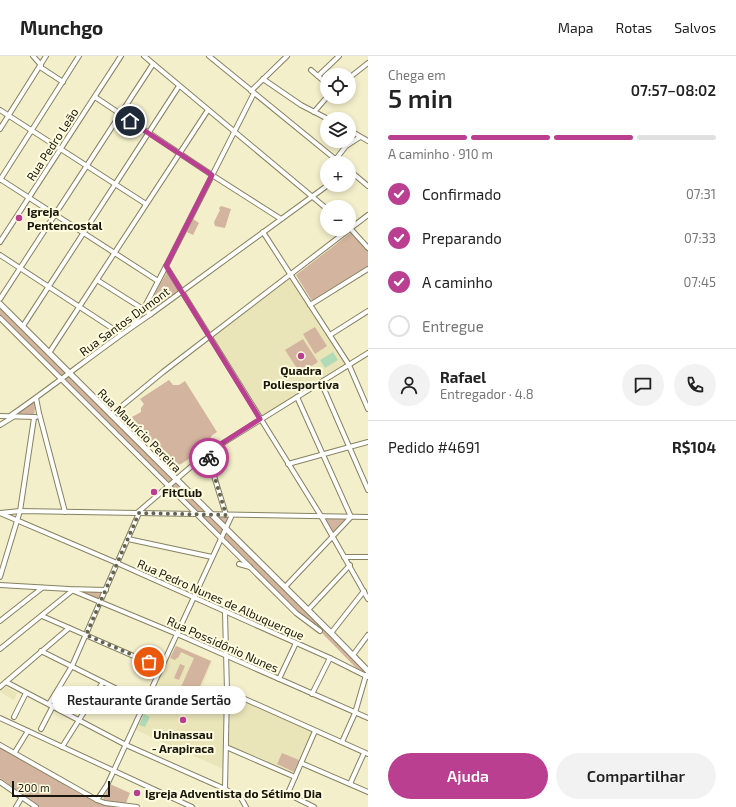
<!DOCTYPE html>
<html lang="pt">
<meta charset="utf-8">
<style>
body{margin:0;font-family:"Exo 2",sans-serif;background:#f2f2f2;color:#222;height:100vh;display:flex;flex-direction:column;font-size:15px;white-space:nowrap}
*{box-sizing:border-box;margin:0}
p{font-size:13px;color:#767676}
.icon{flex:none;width:22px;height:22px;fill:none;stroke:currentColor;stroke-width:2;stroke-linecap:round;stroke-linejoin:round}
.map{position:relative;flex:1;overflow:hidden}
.sheet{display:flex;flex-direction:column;background:#fff;width:368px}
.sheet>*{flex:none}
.buttons{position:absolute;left:320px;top:12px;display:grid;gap:8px}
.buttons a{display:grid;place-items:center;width:36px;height:36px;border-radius:50%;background:#fff;box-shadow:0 2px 6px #0003;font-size:20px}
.scale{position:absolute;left:12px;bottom:10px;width:98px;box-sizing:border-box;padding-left:4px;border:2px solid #19170b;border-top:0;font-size:11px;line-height:14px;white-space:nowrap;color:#19170b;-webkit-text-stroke:3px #fffcdf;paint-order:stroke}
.pin{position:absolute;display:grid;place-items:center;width:34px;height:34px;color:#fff;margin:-17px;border:2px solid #fff;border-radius:50%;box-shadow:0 1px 4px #0007}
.courier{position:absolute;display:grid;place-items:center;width:40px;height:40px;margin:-20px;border:3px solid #ba3f91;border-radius:50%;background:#fff;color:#222;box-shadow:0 1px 5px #0007}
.bubble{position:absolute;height:28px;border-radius:14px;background:#fff;box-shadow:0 2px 6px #0003;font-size:13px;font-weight:600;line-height:28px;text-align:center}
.summary em{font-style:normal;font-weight:600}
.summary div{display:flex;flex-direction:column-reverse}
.summary{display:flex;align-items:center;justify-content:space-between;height:68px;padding:0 20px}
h1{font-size:26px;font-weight:600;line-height:30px}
.bar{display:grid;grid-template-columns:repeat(4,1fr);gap:6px 4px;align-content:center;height:48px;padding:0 20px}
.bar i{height:5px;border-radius:3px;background:#e0e0e0}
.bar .selected{background:#ba3f91}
.bar p{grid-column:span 4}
.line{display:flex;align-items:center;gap:10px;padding:0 20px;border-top:1px solid #e0e0e0}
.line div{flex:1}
.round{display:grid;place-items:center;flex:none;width:42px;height:42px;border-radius:21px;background:#f2f2f2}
ol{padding:0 20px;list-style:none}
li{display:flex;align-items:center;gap:12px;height:44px}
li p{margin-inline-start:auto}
li .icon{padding:4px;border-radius:50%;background:#ba3f91;color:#fff;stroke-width:4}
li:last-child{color:#767676}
li i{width:22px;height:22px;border:2px solid #e0e0e0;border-radius:50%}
.button{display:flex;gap:8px;margin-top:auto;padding:8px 20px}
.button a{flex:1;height:46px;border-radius:24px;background:#ba3f91;color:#fff;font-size:16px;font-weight:600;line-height:46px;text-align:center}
.button a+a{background:#f2f2f2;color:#222}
header{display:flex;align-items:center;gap:24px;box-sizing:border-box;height:56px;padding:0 20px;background:#fff;border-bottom:1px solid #e0e0e0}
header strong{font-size:19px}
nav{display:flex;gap:22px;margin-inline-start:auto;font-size:14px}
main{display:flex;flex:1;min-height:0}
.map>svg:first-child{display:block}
</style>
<header>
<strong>Munchgo</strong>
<nav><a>Mapa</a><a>Rotas</a><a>Salvos</a></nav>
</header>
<main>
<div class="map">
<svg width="368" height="751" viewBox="0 0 368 751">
<rect width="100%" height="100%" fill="#f3efcb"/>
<!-- built -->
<g fill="#eae5b9">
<polygon points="291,218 349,309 260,363 209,281"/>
<polygon points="175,589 212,605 198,641 226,654 225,714 136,674"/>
<polygon points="4,630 17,637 14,644 0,636 0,634"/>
<polygon points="227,635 315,675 295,721 226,691"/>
</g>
<!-- green -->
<g fill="#d3b49f">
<polygon points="221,150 231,153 225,172 215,170 214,166 220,154 219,152"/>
<polygon points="193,163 199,167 193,179 187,176"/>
<polygon points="353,175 368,195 368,210 312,245 296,219"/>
<polygon points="167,216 179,234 150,256 146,253"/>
<polygon points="0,248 211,458 232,459 226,472 367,617 358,614 320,575 296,557 0,262"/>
<polygon points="315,271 327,290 315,298 303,278"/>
<polygon points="303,283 318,306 300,317 285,294"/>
<polygon points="169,324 173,329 179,329 185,325 217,376 211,380 211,384 213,387 181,408 174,410 165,405 163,406 132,361 141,356 141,352 144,348 140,343"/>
<polygon points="36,344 34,360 17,358"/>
<polygon points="325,461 348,462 334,478"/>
<polygon points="73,533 106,534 100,546"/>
<polygon points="176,590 211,605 197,637 181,631 194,602 181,596 178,602 177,602 175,604 170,602"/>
<polygon points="180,608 185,610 179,624 174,622"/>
<path d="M0 690 65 727V729L85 741 86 739C104 751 111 749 132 751H40L0 722Z"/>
<polygon points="282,697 299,704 294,716 277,708"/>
<polygon points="110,728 130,737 126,747 106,745 103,743"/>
</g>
<!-- water -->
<g fill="#b1dab7">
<polygon points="333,296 338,304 325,312 320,304"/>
<polygon points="144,658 150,661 145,671 139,669"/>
</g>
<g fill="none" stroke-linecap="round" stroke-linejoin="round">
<defs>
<g id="minor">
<polyline points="33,0 41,9"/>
<polyline points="144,0 327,153"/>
<polyline points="209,0 340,107"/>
<polyline points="40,11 63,26"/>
<polyline points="311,14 327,28"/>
<polyline points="318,20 339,0"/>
<polyline points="349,22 368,7"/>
<polyline points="263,23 301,49 328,63"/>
<polyline points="251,35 287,0"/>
<polyline points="95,41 212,119 281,163"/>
<polyline points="0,54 146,148"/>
<polyline points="314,56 327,41"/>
<polyline points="0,73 46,0"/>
<polyline points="349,74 368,85"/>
<polyline points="336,103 346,90 360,81"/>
<polyline points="349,114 368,130"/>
<polyline points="0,123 158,225"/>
<polyline points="0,124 79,0"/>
<polyline points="349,171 368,192"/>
<polyline points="263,176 349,309 368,353"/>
<polyline points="0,186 121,0"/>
<polyline points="0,199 121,278"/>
<polyline points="166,210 321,460 368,543"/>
<polyline points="97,224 151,258"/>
<polyline points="0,243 153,8"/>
<polyline points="310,249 368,213"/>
<polyline points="0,262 296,557 320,575"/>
<polyline points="133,268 143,254 164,214 254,37"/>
<polyline points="23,270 179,30"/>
<polyline points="330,279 368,255"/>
<polyline points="49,297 208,54"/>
<polyline points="321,326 368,434"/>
<polyline points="36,342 39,357 65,456"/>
<polyline points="111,359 163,316 368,159"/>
<polyline points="0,360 36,361"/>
<path d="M10 360C58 327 103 290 151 258L328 129"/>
<polyline points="0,369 13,361"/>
<polyline points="207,397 226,459"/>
<polyline points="288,408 368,386"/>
<polyline points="0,457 117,507 330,602 368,621"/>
<polyline points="0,457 20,455 368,461"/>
<polyline points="137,457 207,397 368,297"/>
<polyline points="128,483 212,501"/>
<polyline points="344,501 368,501"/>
<polyline points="239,508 250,511"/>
<polyline points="0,521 20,455 34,362"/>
<polyline points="0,529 69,533 106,534"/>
<polyline points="285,531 351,461 297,341"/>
<polyline points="69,533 177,578 368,662"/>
<polyline points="308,554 350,509"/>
<polyline points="42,560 161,612"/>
<polyline points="0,565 42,532"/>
<polyline points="331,577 364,535"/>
<polyline points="0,593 73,534"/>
<polyline points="41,595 145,647"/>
<polyline points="353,599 368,579"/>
<polyline points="279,623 296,587"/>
<polyline points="6,626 126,689 225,733 241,742 246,751"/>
<polyline points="0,631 69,572"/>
<polyline points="227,635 368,698"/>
<polyline points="312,638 330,602"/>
<polyline points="49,648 72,610 139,457"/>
<polyline points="14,661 26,637"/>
<polyline points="0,662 192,751"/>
<polyline points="41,673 53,650"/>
<polyline points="342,686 355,657 366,619"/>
<polyline points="0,689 97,744 105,747 137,751"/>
<polyline points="62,691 103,626"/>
<polyline points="226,691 295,721"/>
<polyline points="15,696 28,675"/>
<polyline points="301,707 368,736"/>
<polyline points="0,726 36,751"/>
<polyline points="350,728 364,697"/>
<polyline points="225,733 227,635 225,556"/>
<polyline points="97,744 107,729 114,714 232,459"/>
<polyline points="16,751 22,741"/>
<polyline points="314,751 290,739 288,737 315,675"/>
</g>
<polyline id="major" points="0,248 331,577 368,615"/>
</defs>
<!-- minor casing -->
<use href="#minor" stroke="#868261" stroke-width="6"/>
<!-- major casing -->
<use href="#major" stroke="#868261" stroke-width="7"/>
<!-- minor -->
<use href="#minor" stroke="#fff" stroke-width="4"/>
<!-- major -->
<use href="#major" stroke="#fff" stroke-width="5"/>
</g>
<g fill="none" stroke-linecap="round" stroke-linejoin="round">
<!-- done -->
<polyline stroke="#65634e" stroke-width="4" stroke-dasharray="0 7.2" points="149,606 86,579 139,457 226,459 209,402"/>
<!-- route -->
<polyline stroke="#ba3f91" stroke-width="5" points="130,65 212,119 166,210 260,363 207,397 209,402"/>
</g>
<!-- markers -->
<g fill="#ba3f91" stroke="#fffcdf" stroke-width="1.5">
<circle cx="19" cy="162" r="4"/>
<circle cx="301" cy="300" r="4"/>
<circle cx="154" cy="436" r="4"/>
<circle cx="183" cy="664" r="4"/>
<circle cx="137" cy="737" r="4"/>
</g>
<g text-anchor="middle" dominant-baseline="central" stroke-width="4" stroke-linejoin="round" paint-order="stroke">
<!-- street labels -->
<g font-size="12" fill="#19170b" stroke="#fffcdf">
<text transform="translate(52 88) rotate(-57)">Rua Pedro Leão</text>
<text transform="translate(124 265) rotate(-36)">Rua Santos Dumont</text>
<text transform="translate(140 374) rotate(45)">Rua Maurício Pereira</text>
<text transform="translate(221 543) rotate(24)">Rua Pedro Nunes de Albuquerque</text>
<text transform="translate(223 588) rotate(24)">Rua Possidônio Nunes</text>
</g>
<!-- poi labels -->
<g font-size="12" font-weight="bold" fill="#19170b" stroke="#fffcdf" text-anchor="start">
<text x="27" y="155">Igreja<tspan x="27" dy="14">Pentencostal</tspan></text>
<text x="301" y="314" text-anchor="middle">Quadra<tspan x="301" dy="14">Poliesportiva</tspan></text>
<text x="162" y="436">FitClub</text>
<text x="183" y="678" text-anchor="middle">Uninassau<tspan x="183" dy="14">- Arapiraca</tspan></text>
<text x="145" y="737">Igreja Adventista do Sétimo Dia</text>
</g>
</g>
</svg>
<div class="buttons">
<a><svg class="icon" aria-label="locate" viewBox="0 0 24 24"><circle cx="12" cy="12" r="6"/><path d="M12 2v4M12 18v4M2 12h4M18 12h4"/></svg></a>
<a><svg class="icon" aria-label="layers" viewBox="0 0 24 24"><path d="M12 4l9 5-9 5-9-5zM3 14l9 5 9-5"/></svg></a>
<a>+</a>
<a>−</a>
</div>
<div class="scale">200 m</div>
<div class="pin" style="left:149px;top:606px;background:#ea580c"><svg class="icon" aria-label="bag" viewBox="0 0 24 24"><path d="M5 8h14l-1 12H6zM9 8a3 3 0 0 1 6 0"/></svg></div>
<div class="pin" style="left:130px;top:65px;background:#1f2937"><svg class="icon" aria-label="home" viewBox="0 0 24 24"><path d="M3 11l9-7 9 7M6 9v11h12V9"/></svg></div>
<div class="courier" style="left:209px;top:402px"><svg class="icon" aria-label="bike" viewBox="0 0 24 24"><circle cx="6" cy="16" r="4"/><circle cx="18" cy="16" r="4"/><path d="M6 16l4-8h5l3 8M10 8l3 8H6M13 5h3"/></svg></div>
<div class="bubble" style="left:52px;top:630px;width:194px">Restaurante Grande Sertão</div>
</div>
<section class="sheet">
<div class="summary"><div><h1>5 min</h1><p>Chega em</p></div><em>07:57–08:02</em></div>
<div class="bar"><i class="selected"></i><i class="selected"></i><i class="selected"></i><i></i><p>A caminho · 910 m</p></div>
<ol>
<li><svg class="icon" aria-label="check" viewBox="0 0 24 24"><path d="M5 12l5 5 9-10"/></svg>Confirmado<p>07:31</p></li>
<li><svg class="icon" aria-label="check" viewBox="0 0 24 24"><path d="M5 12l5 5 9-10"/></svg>Preparando<p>07:33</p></li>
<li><svg class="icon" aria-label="check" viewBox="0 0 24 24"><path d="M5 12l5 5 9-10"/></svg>A caminho<p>07:45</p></li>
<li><i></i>Entregue</li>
</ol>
<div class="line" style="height:72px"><a class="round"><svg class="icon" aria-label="person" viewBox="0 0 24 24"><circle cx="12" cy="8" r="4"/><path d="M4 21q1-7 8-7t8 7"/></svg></a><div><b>Rafael</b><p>Entregador · 4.8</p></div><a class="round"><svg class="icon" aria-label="chat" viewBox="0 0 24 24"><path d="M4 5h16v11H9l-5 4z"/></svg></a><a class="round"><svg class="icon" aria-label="phone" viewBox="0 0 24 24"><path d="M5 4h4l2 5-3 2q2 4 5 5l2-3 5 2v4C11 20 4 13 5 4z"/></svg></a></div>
<div class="line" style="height:52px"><div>Pedido #4691</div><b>R$104</b></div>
<div class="button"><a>Ajuda</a><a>Compartilhar</a></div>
</section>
</main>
